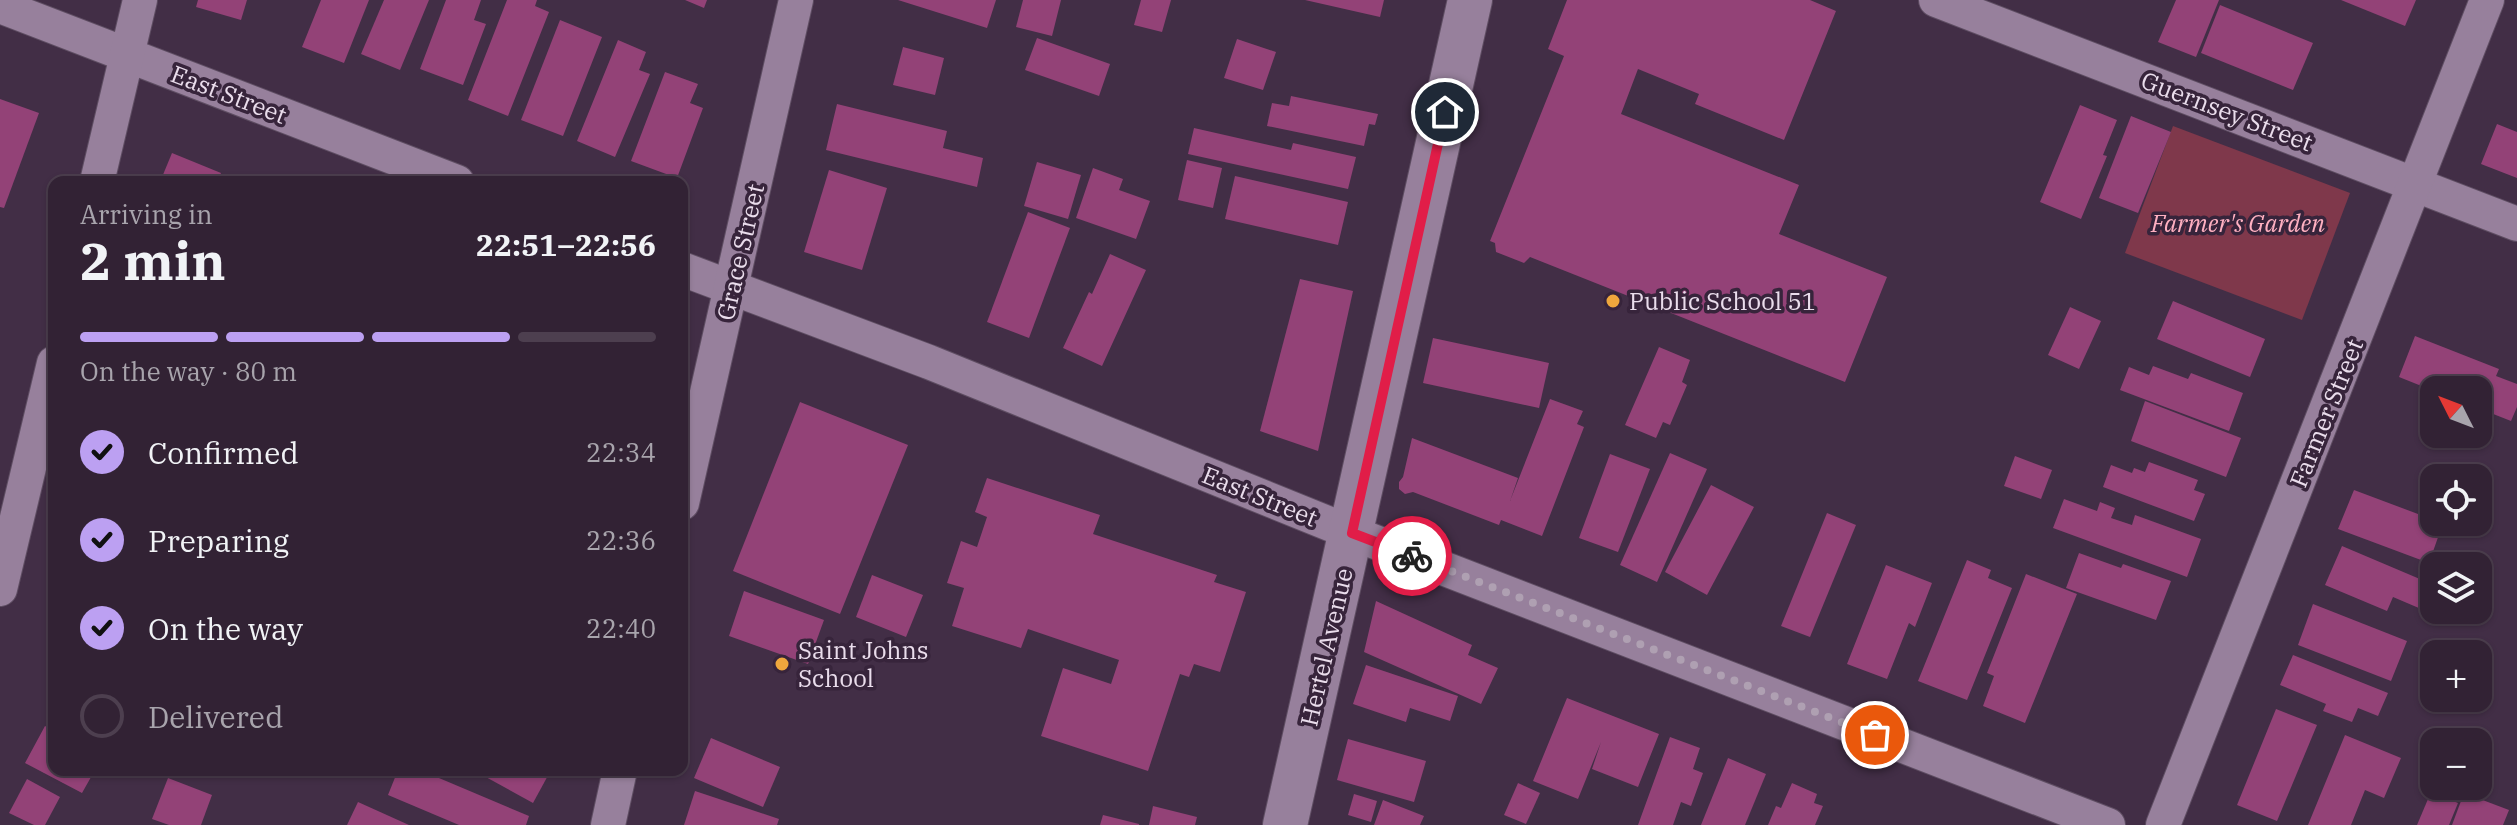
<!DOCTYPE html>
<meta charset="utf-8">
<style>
body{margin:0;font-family:"IBM Plex Serif",serif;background:#3a2a3c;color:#f1f3f6;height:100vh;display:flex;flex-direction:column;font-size:30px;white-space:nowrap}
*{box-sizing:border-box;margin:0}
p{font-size:26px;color:#a8a4ac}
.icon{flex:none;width:44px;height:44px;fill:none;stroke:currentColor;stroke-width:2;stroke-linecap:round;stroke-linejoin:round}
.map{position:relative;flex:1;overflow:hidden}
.panel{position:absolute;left:48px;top:176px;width:640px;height:600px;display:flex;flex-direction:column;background:#322234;border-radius:16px;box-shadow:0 2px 6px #0004,0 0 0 2px #4d3f4f}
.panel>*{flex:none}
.needle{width:52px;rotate:312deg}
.buttons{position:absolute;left:2420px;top:376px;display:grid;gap:16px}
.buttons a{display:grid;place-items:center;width:72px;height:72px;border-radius:16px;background:#322234;box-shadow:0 2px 6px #0004,0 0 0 2px #4d3f4f;font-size:40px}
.pin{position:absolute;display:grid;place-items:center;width:68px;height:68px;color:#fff;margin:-34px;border:4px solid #fff;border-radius:50%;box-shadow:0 2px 8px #0007}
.courier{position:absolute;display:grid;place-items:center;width:80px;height:80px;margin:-40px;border:6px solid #e11d48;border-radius:50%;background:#fff;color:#222;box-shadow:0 2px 10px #0007}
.head em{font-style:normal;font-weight:700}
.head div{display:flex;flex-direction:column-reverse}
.head{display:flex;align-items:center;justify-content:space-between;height:136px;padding:0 32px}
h1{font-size:52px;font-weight:700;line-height:60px}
.bar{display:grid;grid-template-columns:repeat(4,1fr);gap:12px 8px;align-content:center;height:96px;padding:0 32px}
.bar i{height:10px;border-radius:6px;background:#4d3f4f}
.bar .active{background:#bca0f2}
.bar p{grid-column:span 4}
ol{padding:0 32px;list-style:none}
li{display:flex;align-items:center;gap:24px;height:88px}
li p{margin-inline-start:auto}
li .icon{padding:8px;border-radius:50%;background:#bca0f2;color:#111;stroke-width:4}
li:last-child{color:#a8a4ac}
li i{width:44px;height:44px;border:4px solid #4d3f4f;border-radius:50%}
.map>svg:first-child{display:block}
</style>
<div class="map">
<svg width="2517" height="825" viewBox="0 0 2517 825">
<rect width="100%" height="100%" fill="#422e46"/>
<!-- green -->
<polygon fill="#7f384b" points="2173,126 2350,193 2302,320 2125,253"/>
<!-- building -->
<g fill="#934277">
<polygon points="198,0 247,0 241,20 196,7"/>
<polygon points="321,0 369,0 344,63 302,47"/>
<polygon points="384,0 429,0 400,70 361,54"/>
<polygon points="446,0 481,0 474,20 486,24 463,85 420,69"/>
<polygon points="507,0 537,0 535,6 549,12 508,116 468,100"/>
<polygon points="685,0 707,0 704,8"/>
<polygon points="898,0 996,0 987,28"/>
<polygon points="1023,0 1061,0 1052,36 1016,27"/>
<polygon points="1141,0 1171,0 1162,32 1134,25"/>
<polygon points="1305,0 1384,0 1380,17"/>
<polygon points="1567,0 1810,0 1836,11 1784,140 1695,104 1699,94 1638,69 1621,114 1799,185 1779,234 1887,277 1845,382 1530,257 1524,263 1496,252 1495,243 1490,241 1564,56 1548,49"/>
<polygon points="2176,0 2219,0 2196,57 2158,42"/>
<polygon points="2341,0 2416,0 2405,26"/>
<polygon points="2220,5 2313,43 2293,90 2201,53"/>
<polygon points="560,20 602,37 563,136 521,120"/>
<polygon points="1037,38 1110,64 1099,96 1025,70"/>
<polygon points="1237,39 1276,52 1263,90 1224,78"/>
<polygon points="618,40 646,52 639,70 650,74 615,157 577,141"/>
<polygon points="903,47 944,58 935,95 893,85"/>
<polygon points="665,72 698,84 690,103 703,108 677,178 631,161"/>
<polygon points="1291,96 1378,114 1375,125 1369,124 1364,146 1267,126 1272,103 1289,106"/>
<polygon points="0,99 39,113 4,208 0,207"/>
<polygon points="837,104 947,131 943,148 983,158 977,187 826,150"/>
<polygon points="2080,105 2117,120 2103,155 2107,156 2081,219 2040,202"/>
<polygon points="2131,116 2171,132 2138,213 2099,198"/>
<polygon points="2497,124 2517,132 2517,178 2481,164"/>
<polygon points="1194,128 1291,150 1293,143 1356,157 1348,189 1188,154"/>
<polygon points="172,153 221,173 217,182 160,182"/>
<polygon points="1187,160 1222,168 1213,208 1178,200"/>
<polygon points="1037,162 1081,175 1068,219 1024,206"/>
<polygon points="1093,168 1123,179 1119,190 1150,201 1136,239 1076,218"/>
<polygon points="829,170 887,188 862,270 804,252"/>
<polygon points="1235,176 1348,202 1338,245 1225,219"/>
<polygon points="1028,212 1070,228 1029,338 987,322"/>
<polygon points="1110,254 1146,270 1102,366 1063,348 1089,292 1092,294"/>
<polygon points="1300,279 1353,291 1318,451 1260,431"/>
<polygon points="2173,301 2265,339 2250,377 2157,339"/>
<polygon points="2070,307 2101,321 2079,369 2048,355"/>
<polygon points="2415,336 2499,369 2496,376 2517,384 2517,407 2511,421 2478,408 2478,390 2434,391 2399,377"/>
<polygon points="1433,338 1549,363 1539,408 1423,383"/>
<polygon points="1659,347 1690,360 1682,382 1687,385 1670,425 1663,422 1656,438 1625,425"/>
<polygon points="2153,366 2188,379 2191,373 2243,393 2229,431 2120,390 2129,367 2149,375"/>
<polygon points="1550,399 1583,411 1577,424 1584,427 1542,536 1501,520 1499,525 1413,492 1405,494 1399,489 1399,482 1403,477 1412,438 1518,478 1510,501"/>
<polygon points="2145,401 2241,438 2226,477 2131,441"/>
<polygon points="800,402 908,445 840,614 733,571"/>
<polygon points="1670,453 1707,469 1657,582 1620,565"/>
<polygon points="1610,454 1650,469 1618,552 1579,538"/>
<polygon points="2015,456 2052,470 2041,499 2004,486"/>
<polygon points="2149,462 2198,480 2194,490 2205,494 2194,521 2103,487 2111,465 2132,473 2134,468 2145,472"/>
<polygon points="987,478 1100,515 1093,534 1217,575 1214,582 1246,592 1220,672 1194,664 1189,677 1180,674 1148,771 1041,736 1063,668 1111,684 1119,660 1028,629 1021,648 952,626 964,588 947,583 961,541 977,547 987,517 975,512"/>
<polygon points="1711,485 1754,507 1707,595 1665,572"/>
<polygon points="2354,490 2434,520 2434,522 2443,523 2429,563 2338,529"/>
<polygon points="2064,499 2097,511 2100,502 2115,508 2111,518 2132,525 2135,515 2201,539 2187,577 2053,528"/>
<polygon points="1827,513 1856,525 1810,637 1781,626"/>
<polygon points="2342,546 2434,585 2434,610 2468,610 2461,626 2393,597 2387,611 2325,585"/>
<polygon points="2079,553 2121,568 2123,564 2171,581 2156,620 2066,588"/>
<polygon points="1967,560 1991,570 1988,578 2012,588 1967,700 1918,681"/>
<polygon points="1886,565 1932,583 1915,627 1909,623 1887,679 1847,664"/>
<polygon points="2026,574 2077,594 2025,723 1983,706 1994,676 1987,673"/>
<polygon points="872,575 923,595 906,637 856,617"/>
<polygon points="744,591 824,620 808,664 729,636"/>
<polygon points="1376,601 1472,645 1468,655 1498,668 1481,704 1364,652"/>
<polygon points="2313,604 2407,641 2391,681 2298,645"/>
<polygon points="2293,655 2388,693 2378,716 2358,708 2352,722 2323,711 2326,704 2280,685"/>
<polygon points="1366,665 1458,696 1450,721 1410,708 1406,722 1353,704"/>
<polygon points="1567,698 1659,734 1638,787 1592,769 1601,742 1578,799 1533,781"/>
<polygon points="2276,709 2317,725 2277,821 2237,805"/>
<polygon points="45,726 54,731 54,770 95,770 82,793 25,763"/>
<polygon points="2345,735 2401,758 2384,798 2365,790 2351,825 2308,825"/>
<polygon points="1670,737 1700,748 1693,769 1703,773 1691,806 1681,802 1673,825 1638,825"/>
<polygon points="711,738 780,767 763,807 694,778"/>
<polygon points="1348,739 1426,761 1414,802 1337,780"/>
<polygon points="1728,758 1766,774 1745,825 1701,825"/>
<polygon points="398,770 420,770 529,816 526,825 459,825 388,795"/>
<polygon points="473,770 551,770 533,803"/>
<polygon points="168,778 212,795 201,825 169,825 152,819"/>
<polygon points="27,779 60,797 45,825 34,825 9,813"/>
<polygon points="1518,783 1540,793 1526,824 1504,815"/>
<polygon points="1792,783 1817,794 1814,803 1823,806 1815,825 1768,825 1776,806 1781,808"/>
<polygon points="695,791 779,819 777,825 684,825"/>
<polygon points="2431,792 2458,803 2449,825 2417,825"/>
<polygon points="2464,793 2509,810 2503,825 2452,825"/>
<polygon points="1354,794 1377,801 1371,822 1348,815"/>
<polygon points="1383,800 1424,816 1420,825 1374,825"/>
<polygon points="358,802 409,825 347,825"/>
<polygon points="1153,806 1197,817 1195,825 1149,825"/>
<polygon points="1103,815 1139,824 1139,825 1100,825"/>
</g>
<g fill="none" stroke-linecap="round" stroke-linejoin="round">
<defs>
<g id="street">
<polyline points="1936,0 2517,224"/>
<polyline points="0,6 457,182"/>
<polyline points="97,182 140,0"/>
<polyline points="682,269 929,362 1352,533 2108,825"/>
<polyline points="682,503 796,0"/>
<polyline points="0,589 54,363"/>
<polyline points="608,825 620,770"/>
<polyline points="2163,825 2487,0"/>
</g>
<polyline id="secondary" points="1285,825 1470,0"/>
</defs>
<!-- street casing -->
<use href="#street" stroke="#5e4d62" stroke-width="36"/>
<!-- secondary casing -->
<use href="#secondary" stroke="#5e4d62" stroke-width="46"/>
<!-- street -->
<use href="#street" stroke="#97809c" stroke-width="34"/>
<!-- secondary -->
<use href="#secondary" stroke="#97809c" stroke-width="44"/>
</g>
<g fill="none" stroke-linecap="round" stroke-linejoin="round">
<!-- done -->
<polyline stroke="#afa0b2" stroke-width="8" stroke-dasharray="0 14.4" points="1412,556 1875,735"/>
<!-- route -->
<polyline stroke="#e11d48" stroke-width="10" points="1412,556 1352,533 1445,112"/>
</g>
<!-- markers -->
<g fill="#efa73d" stroke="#37243b" stroke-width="3">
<circle cx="1613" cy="301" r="8"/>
<circle cx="782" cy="664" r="8"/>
</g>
<g text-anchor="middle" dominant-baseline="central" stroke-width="7" stroke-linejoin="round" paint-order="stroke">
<!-- street labels -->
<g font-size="24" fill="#eaddec" stroke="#37243b">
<text transform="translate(229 94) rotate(21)">East Street</text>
<text transform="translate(2227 111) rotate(21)">Guernsey Street</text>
<text transform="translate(740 252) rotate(-77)">Grace Street</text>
<text transform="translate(2326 413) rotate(-68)">Farmer Street</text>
<text transform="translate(1260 496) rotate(22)">East Street</text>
<text transform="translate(1326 647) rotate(-77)">Hertel Avenue</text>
</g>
<!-- park labels -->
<g font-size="24" font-style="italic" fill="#ffb0c1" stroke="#37243b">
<text x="2238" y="223">Farmer's Garden</text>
</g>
<!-- poi labels -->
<g font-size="24" fill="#eaddec" stroke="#37243b" text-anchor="start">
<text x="1629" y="301">Public School 51</text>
<text x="798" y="650">Saint Johns<tspan x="798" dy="28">School</tspan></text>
</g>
</g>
</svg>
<div class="buttons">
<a><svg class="needle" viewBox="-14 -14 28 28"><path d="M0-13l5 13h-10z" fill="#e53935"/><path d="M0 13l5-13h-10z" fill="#a8a4ac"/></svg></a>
<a><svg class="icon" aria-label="locate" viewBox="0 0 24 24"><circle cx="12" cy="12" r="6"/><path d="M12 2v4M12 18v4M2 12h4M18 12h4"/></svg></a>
<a><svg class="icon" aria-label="layers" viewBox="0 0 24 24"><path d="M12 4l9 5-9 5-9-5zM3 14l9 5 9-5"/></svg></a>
<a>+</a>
<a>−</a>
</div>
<div class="pin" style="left:1875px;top:735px;background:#ea580c"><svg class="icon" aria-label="bag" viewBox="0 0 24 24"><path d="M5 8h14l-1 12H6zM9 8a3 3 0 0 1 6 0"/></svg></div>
<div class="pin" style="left:1445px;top:112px;background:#1f2937"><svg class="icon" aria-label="home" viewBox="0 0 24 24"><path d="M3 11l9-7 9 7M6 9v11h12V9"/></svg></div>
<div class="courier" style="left:1412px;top:556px"><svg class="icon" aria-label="bike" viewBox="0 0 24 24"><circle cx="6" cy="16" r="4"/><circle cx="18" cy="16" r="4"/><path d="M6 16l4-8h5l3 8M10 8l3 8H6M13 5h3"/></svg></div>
<section class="panel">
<div class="head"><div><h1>2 min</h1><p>Arriving in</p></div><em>22:51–22:56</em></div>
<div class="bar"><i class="active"></i><i class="active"></i><i class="active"></i><i></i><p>On the way · 80 m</p></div>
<ol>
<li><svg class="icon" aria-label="check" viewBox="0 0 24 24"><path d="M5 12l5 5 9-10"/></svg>Confirmed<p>22:34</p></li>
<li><svg class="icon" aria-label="check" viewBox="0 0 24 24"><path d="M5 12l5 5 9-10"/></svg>Preparing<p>22:36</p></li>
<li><svg class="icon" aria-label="check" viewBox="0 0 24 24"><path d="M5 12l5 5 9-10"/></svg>On the way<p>22:40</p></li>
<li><i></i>Delivered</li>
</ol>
</section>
</div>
